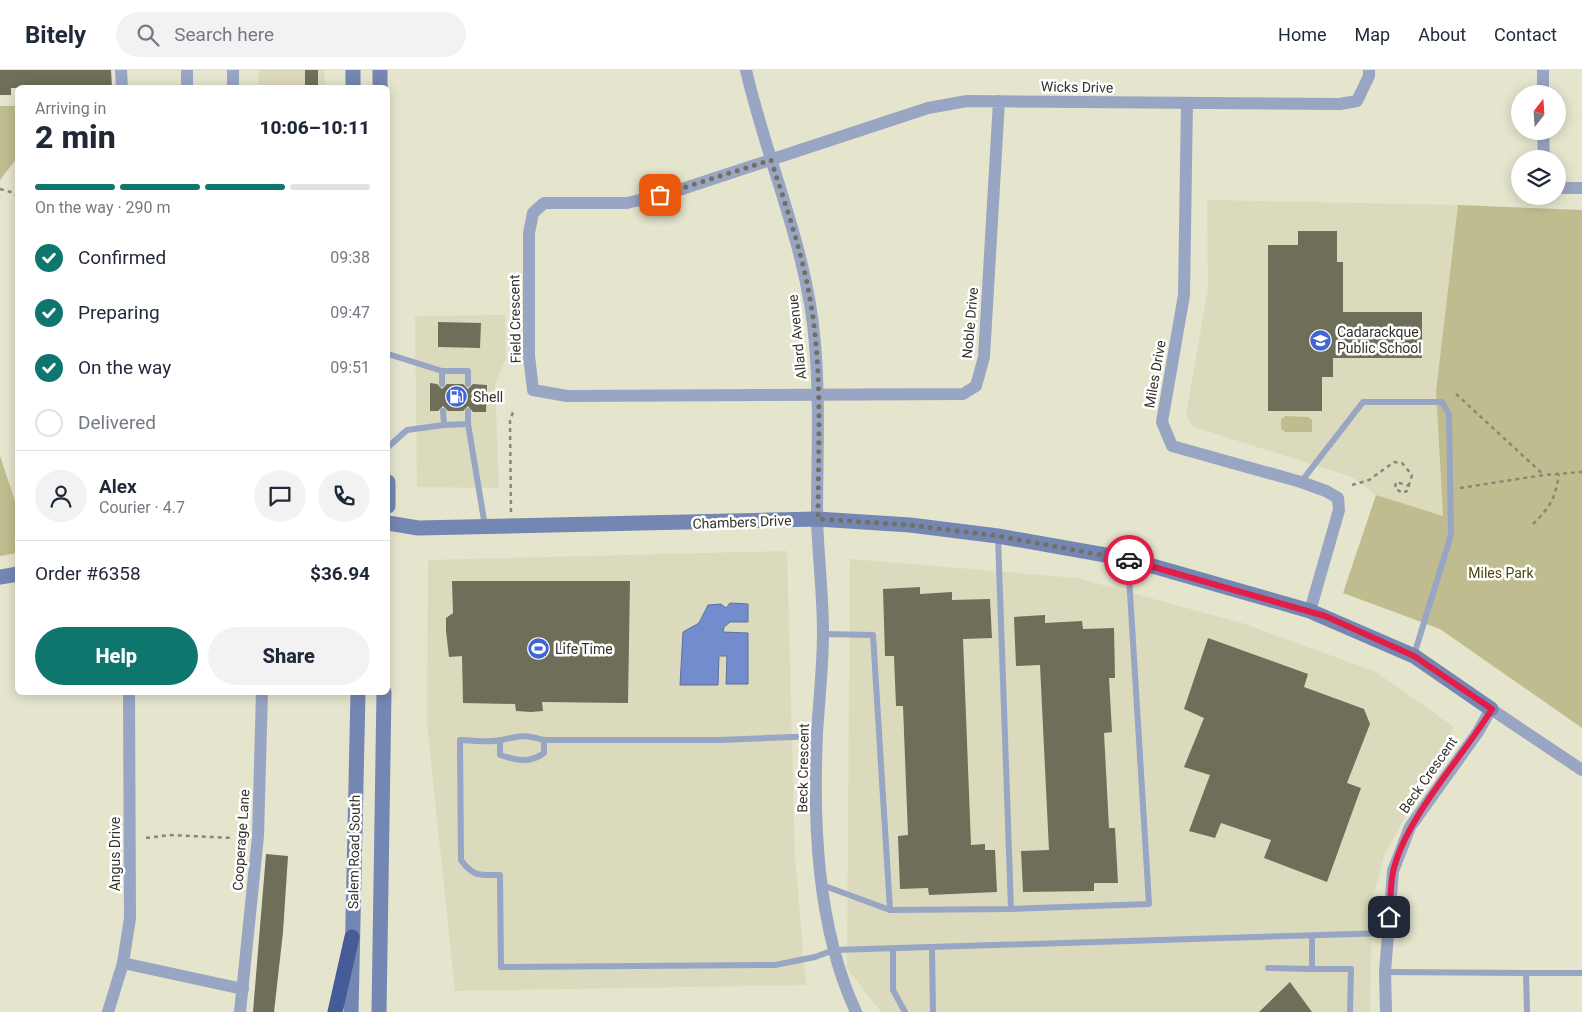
<!DOCTYPE html>
<meta charset="utf-8">
<style>
body{margin:0;font-family:Roboto,sans-serif;background:#f2f2f3;color:#1f2937;height:100vh;display:flex;flex-direction:column;font-size:19px;white-space:nowrap}
*{box-sizing:border-box;margin:0}
p{font-size:16px;color:#747a83}
.icon{flex:none;width:28px;height:28px;fill:none;stroke:currentColor;stroke-width:2;stroke-linecap:round;stroke-linejoin:round}
.map{position:relative;flex:1;overflow:hidden}
.drawer{position:absolute;left:15px;top:15px;width:375px;height:610px;display:flex;flex-direction:column;background:#fff;border-radius:8px;box-shadow:0 2px 12px #0003}
.drawer>*{flex:none}
.needle{width:32px;rotate:17deg}
.controls{position:absolute;left:1511px;top:15px;display:grid;gap:10px}
.controls a{display:grid;place-items:center;width:55px;height:55px;border-radius:50%;background:#fff;box-shadow:0 2px 12px #0003;font-size:25px}
.pin{position:absolute;display:grid;place-items:center;width:42px;height:42px;color:#fff;margin:-21px;border-radius:10px;box-shadow:0 2px 8px #0006}
.courier{position:absolute;display:grid;place-items:center;width:50px;height:50px;margin:-25px;border:4px solid #e11d48;border-radius:50%;background:#fff;color:#222;box-shadow:0 1px 6px #0007}
.headline em{font-style:normal;font-weight:800}
.headline div{display:flex;flex-direction:column-reverse}
.headline{display:flex;align-items:center;justify-content:space-between;height:85px;padding:0 20px}
h1{font-size:32px;font-weight:800;line-height:38px}
.bar{display:grid;grid-template-columns:repeat(4,1fr);gap:8px 5px;align-content:center;height:60px;padding:0 20px}
.bar i{height:6px;border-radius:4px;background:#e0e1e3}
.bar .on{background:#0f766e}
.bar p{grid-column:span 4}
.line{display:flex;align-items:center;gap:12px;padding:0 20px;border-top:1px solid #e0e1e3}
.line div{flex:1}
.round{display:grid;place-items:center;flex:none;width:52px;height:52px;border-radius:26px;background:#f2f2f3}
ol{padding:0 20px;list-style:none}
li{display:flex;align-items:center;gap:15px;height:55px}
li p{margin-inline-start:auto}
li .icon{padding:5px;border-radius:50%;background:#0f766e;color:#fff;stroke-width:4}
li:last-child{color:#747a83}
li i{width:28px;height:28px;border:2px solid #e0e1e3;border-radius:50%}
.action{display:flex;gap:10px;margin-top:auto;padding:10px 20px}
.action a{flex:1;height:58px;border-radius:30px;background:#0f766e;color:#fff;font-size:20px;font-weight:800;line-height:58px;text-align:center}
.action a+a{background:#f2f2f3;color:#1f2937}
header{display:flex;align-items:center;gap:30px;box-sizing:border-box;height:70px;padding:0 25px;background:#fff;border-bottom:1px solid #e0e1e3}
header strong{font-size:24px}
nav{display:flex;gap:28px;margin-inline-start:auto;font-size:18px}
.search{width:350px;height:45px;background:#f2f2f3;display:flex;align-items:center;gap:12px;box-sizing:border-box;padding:0 18px;border-radius:28px;color:#747a83;font-size:19px}
.map>svg:first-child{display:block}
</style>
<header>
<strong>Bitely</strong>
<div class="search"><svg class="icon" aria-label="search" viewBox="0 0 24 24"><circle cx="10" cy="10" r="6"/><path d="M15 15l6 6"/></svg>Search here</div>
<nav><a>Home</a><a>Map</a><a>About</a><a>Contact</a></nav>
</header>
<div class="map">
<svg width="1582" height="942" viewBox="0 0 1582 942">
<rect width="100%" height="100%" fill="#e5e4cd"/>
<!-- built -->
<g fill="#dbdabc">
<polygon points="259,0 324,0 325,17 258,18"/>
<polygon points="1207,130 1458,135 1436,321 1443,447 1376,425 1352,407 1194,357 1186,345 1208,218"/>
<polygon points="505,245 506,288 495,315 499,418 417,417 415,246"/>
<polygon points="787,481 795,787 806,915 455,921 427,653 428,490"/>
<polygon points="850,489 1077,508 1245,554 1376,602 1454,657 1384,786 1372,832 1370,942 881,942 847,898"/>
</g>
<!-- green -->
<g fill="#bfbd8f">
<polygon points="0,36 18,36 17,88 0,110"/>
<polygon points="1458,135 1582,140 1582,658 1440,559 1343,523 1376,425 1443,446 1436,321"/>
<polygon points="1285,346 1308,347 1312,350 1312,362 1285,362 1281,359 1281,349"/>
<polygon points="0,386 17,437 17,483 0,486"/>
</g>
<!-- water -->
<polygon fill="#728ccd" stroke="#5f719c" points="730,533 748,534 748,552 730,552 724,557 723,562 748,563 748,614 726,614 727,586 719,586 718,615 680,615 683,562 699,553 708,535 721,534 726,538"/>
<!-- building -->
<g fill="#6e6e59">
<polygon points="0,0 111,0 112,18 11,18 11,25 0,25"/>
<rect x="305" y="0" width="13" height="18"/>
<polygon points="1298,161 1337,161 1337,192 1343,192 1343,242 1422,242 1422,288 1333,288 1333,307 1322,307 1322,341 1268,341 1268,175 1298,175"/>
<polygon points="438,252 481,253 480,278 438,277"/>
<polygon points="430,313 437,314 442,319 447,314 463,314 468,319 473,314 487,315 486,342 473,342 468,336 463,341 448,341 443,336 438,341 430,341"/>
<polygon points="452,511 630,511 628,633 542,632 543,641 531,642 516,641 515,634 463,633 462,586 449,587 446,561 446,548 453,543"/>
<polygon points="920,517 920,524 952,522 952,530 990,529 992,568 963,569 971,775 985,774 985,780 995,780 997,822 929,825 928,818 900,819 898,766 908,765 903,636 896,636 894,586 885,586 883,519"/>
<polygon points="1045,545 1045,553 1082,551 1083,559 1114,558 1115,608 1109,608 1112,662 1104,663 1109,758 1115,758 1118,813 1094,813 1094,821 1023,822 1021,781 1049,780 1040,595 1016,596 1014,547"/>
<polygon points="1208,568 1308,604 1304,617 1364,639 1370,654 1347,713 1361,718 1327,812 1264,788 1271,770 1221,753 1215,768 1189,761 1210,705 1184,697 1204,648 1184,639"/>
<polygon points="266,784 288,786 283,862 274,942 253,942"/>
<polygon points="1290,912 1312,942 1259,942"/>
</g>
<g fill="none" stroke-linecap="round" stroke-linejoin="round">
<!-- path -->
<g stroke="#898878" stroke-width="2.5" stroke-dasharray="4 4" stroke-linecap="butt">
<polyline points="0,119 14,123 18,127"/>
<polyline points="1456,324 1544,405"/>
<polyline points="1352,415 1369,410 1394,392 1402,393 1412,405 1407,421 1402,423 1395,418 1396,412 1410,416"/>
<polyline points="1460,418 1544,405 1582,402"/>
<polyline points="511,442 510,351 513,342"/>
<path d="M1533 454C1551 436 1555 429 1559 404"/>
<polyline points="146,768 169,765 233,768"/>
</g>
<!-- lane -->
<g stroke="#98a5c3" stroke-width="6">
<polyline points="388,284 442,301 442,314"/>
<polyline points="442,301 468,301 468,314"/>
<polyline points="468,354 485,456"/>
<polyline points="444,355 468,354 468,341"/>
<polyline points="388,377 407,360 444,355 443,341"/>
<polyline points="1301,412 1363,332 1442,332 1449,344 1451,465 1414,585"/>
<polyline points="998,467 1011,839"/>
<polyline points="823,564 873,565 890,840 1011,839 1149,834 1128,490"/>
<path d="M817 666 719 670H544C522 664 521 666 501 670 488 673 473 670 460 670L461 790C473 807 480 805 500 805L501 897 775 895 815 887 834 880 1388 863"/>
<path d="M500 670V685C516 690 529 694 544 683V670"/>
<polyline points="822,815 890,840"/>
<polyline points="1312,866 1312,899 1351,899 1350,942"/>
<polyline points="932,878 933,942"/>
<polyline points="893,879 893,920 905,942"/>
<polyline points="1268,898 1312,899"/>
<polyline points="1385,902 1526,903 1527,942"/>
<polyline points="1526,903 1582,903"/>
</g>
<!-- street -->
<g stroke="#98a5c3" stroke-width="12">
<polyline points="121,0 122,18"/>
<polyline points="187,0 187,18"/>
<polyline points="233,0 233,18"/>
<path d="M746 0C767 92 808 180 815 274 820 332 817 390 817 448 818 486 823 524 823 563 823 596 819 630 817 664 813 754 817 858 856 942"/>
<polyline points="1543,0 1543,24"/>
<polyline points="999,31 984,287 976,316 963,324 567,326 533,320 529,286 529,163 533,143 544,133 627,133 676,121 928,38 967,31 1340,34 1357,31 1369,6 1369,0"/>
<polyline points="1187,33 1184,225 1162,352 1172,376 1301,412 1326,421 1338,428 1339,440 1310,541"/>
<polyline points="1543,61 1544,89"/>
<polyline points="1558,113 1563,118 1582,118"/>
<polyline points="123,893 243,919"/>
<polyline points="108,942 123,893 130,848 129,622"/>
<polyline points="240,942 258,766 262,622"/>
<polyline points="1386,942 1385,902 1393,801 1410,757 1478,662 1491,639 1582,700"/>
</g>
<!-- secondary -->
<g stroke="#7486b2" stroke-width="15">
<polyline points="353,0 353,18"/>
<polyline points="380,18 380,0"/>
<polyline points="388,412 388,436"/>
<polyline points="388,453 418,458 817,449 910,455 998,466 1128,489 1310,541 1414,586 1491,639"/>
<polyline points="0,507 18,504"/>
<polyline points="351,942 358,622"/>
<polyline points="379,942 384,622"/>
</g>
<!-- highway -->
<polyline stroke="#455c99" stroke-width="15" points="335,942 352,867"/>
</g>
<g fill="none" stroke-linecap="round" stroke-linejoin="round">
<!-- done -->
<path stroke="#717163" stroke-width="5" stroke-dasharray="0 9" d="M660 125 771 90C786 136 802 182 810 229 823 300 818 377 818 449L910 455 998 466 1129 490"/>
<!-- route -->
<path stroke="#e11d48" stroke-width="6" d="M1129 490 1325 546 1414 586 1492 639C1462 688 1405 748 1393 802 1390 816 1391 832 1389 847"/>
</g>
<!-- icons -->
<defs>
<symbol id="school-disc" viewBox="-11 -11 22 22"><circle r="9.5" fill="#4065d7" stroke="#fff"/><path d="M0-5L7-2L0 1L-7-2ZM-4 1L0 2.5L4 1V4Q0 6-4 4Z" fill="#fff"/></symbol>
<symbol id="fuel-disc" viewBox="-11 -11 22 22"><circle r="9.5" fill="#4065d7" stroke="#fff"/><path d="M-5.5-6h7V0h2V4h1.3V-2.5L3-4.5l.8-.8L6-3V5H2.5V1h-1V6h-7ZM-4.2-4.7v3.2H.2V-4.7Z" fill="#fff"/></symbol>
<symbol id="stadium-disc" viewBox="-11 -11 22 22"><circle r="9.5" fill="#4065d7" stroke="#fff"/><path d="M0-5a6.5 5 0 1 0 0 10a6.5 5 0 1 0 0-10ZM-3.5-1.8h7v3.6h-7Z" fill="#fff"/></symbol>
</defs>
<g fill-rule="evenodd">
<use href="#school-disc" x="1308" y="258" width="25" height="25"/>
<use href="#fuel-disc" x="444" y="314" width="25" height="25"/>
<use href="#stadium-disc" x="526" y="566" width="25" height="25"/>
</g>
<g text-anchor="middle" dominant-baseline="central" stroke-width="5" stroke-linejoin="round" paint-order="stroke">
<!-- street labels -->
<g font-size="14" fill="#33332a" stroke="#fff">
<text transform="translate(1077 17) rotate(1)">Wicks Drive</text>
<text transform="translate(515 249) rotate(-91)">Field Crescent</text>
<text transform="translate(970 253) rotate(-85)">Noble Drive</text>
<text transform="translate(797 267) rotate(-96)">Allard Avenue</text>
<text transform="translate(1155 304) rotate(-80)">Miles Drive</text>
<text transform="translate(742 452) rotate(-2)">Chambers Drive</text>
<text transform="translate(803 698) rotate(-89)">Beck Crescent</text>
<text transform="translate(1428 705) rotate(-55)">Beck Crescent</text>
<text transform="translate(241 770) rotate(-86)">Cooperage Lane</text>
<text transform="translate(354 782) rotate(-89)">Salem Road South</text>
<text transform="translate(115 784) rotate(-90)">Angus Drive</text>
</g>
<!-- poi labels -->
<g font-size="14" fill="#33332a" stroke="#fff" text-anchor="start">
<text x="1337" y="262">Cadarackque<tspan x="1337" dy="16">Public School</tspan></text>
<text x="473" y="327">Shell</text>
<text x="555" y="579">Life Time</text>
</g>
<!-- park labels -->
<g font-size="14" fill="#4c4808" stroke="#fff">
<text x="1501" y="503">Miles Park</text>
</g>
</g>
</svg>
<div class="controls">
<a><svg class="needle" viewBox="-14 -14 28 28"><path d="M0-13l5 13h-10z" fill="#e53935"/><path d="M0 13l5-13h-10z" fill="#747a83"/></svg></a>
<a><svg class="icon" aria-label="layers" viewBox="0 0 24 24"><path d="M12 4l9 5-9 5-9-5zM3 14l9 5 9-5"/></svg></a>
</div>
<div class="pin" style="left:660px;top:125px;background:#ea580c"><svg class="icon" aria-label="bag" viewBox="0 0 24 24"><path d="M5 8h14l-1 12H6zM9 8a3 3 0 0 1 6 0"/></svg></div>
<div class="pin" style="left:1389px;top:847px;background:#1f2937"><svg class="icon" aria-label="home" viewBox="0 0 24 24"><path d="M3 11l9-7 9 7M6 9v11h12V9"/></svg></div>
<div class="courier" style="left:1129px;top:490px"><svg class="icon" aria-label="car" viewBox="0 0 24 24"><path d="M5 17H2v-5l4-1 3-4h7l3 4 3 1v5h-3M9 17h6M6 11h13"/><circle cx="7" cy="17" r="2"/><circle cx="17" cy="17" r="2"/></svg></div>
<section class="drawer">
<div class="headline"><div><h1>2 min</h1><p>Arriving in</p></div><em>10:06–10:11</em></div>
<div class="bar"><i class="on"></i><i class="on"></i><i class="on"></i><i></i><p>On the way · 290 m</p></div>
<ol>
<li><svg class="icon" aria-label="check" viewBox="0 0 24 24"><path d="M5 12l5 5 9-10"/></svg>Confirmed<p>09:38</p></li>
<li><svg class="icon" aria-label="check" viewBox="0 0 24 24"><path d="M5 12l5 5 9-10"/></svg>Preparing<p>09:47</p></li>
<li><svg class="icon" aria-label="check" viewBox="0 0 24 24"><path d="M5 12l5 5 9-10"/></svg>On the way<p>09:51</p></li>
<li><i></i>Delivered</li>
</ol>
<div class="line" style="height:90px"><a class="round"><svg class="icon" aria-label="person" viewBox="0 0 24 24"><circle cx="12" cy="8" r="4"/><path d="M4 21q1-7 8-7t8 7"/></svg></a><div><b>Alex</b><p>Courier · 4.7</p></div><a class="round"><svg class="icon" aria-label="chat" viewBox="0 0 24 24"><path d="M4 5h16v11H9l-5 4z"/></svg></a><a class="round"><svg class="icon" aria-label="phone" viewBox="0 0 24 24"><path d="M5 4h4l2 5-3 2q2 4 5 5l2-3 5 2v4C11 20 4 13 5 4z"/></svg></a></div>
<div class="line" style="height:65px"><div>Order #6358</div><b>$36.94</b></div>
<div class="action"><a>Help</a><a>Share</a></div>
</section>
</div>
